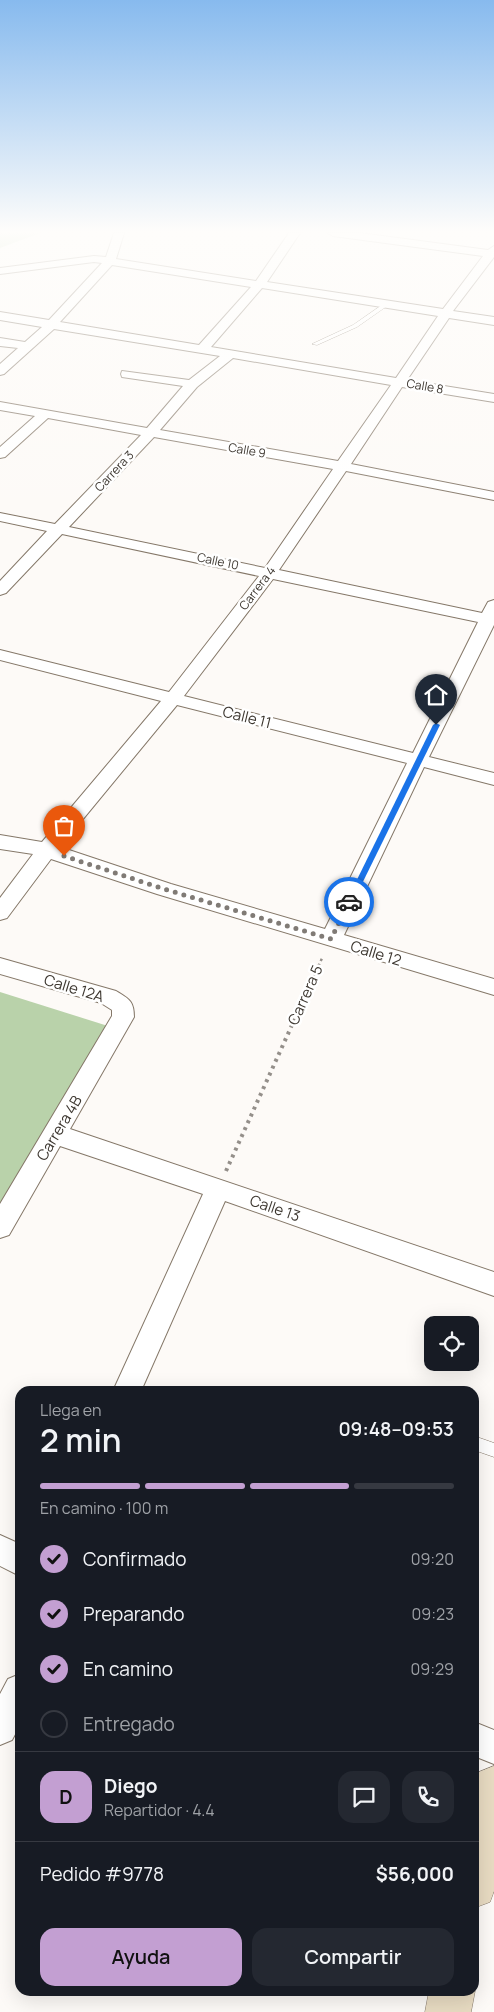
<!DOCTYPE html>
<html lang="es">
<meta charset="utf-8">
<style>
body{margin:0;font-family:Manrope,sans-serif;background:#242831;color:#f1f3f6;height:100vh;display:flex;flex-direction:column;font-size:19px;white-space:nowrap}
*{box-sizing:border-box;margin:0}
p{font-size:16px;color:#9ea1a6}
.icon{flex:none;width:28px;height:28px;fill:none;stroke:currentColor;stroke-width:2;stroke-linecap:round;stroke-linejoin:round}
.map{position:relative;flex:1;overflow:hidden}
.sheet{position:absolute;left:15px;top:1386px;width:464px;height:610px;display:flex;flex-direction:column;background:#171b24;border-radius:15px;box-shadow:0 5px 20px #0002}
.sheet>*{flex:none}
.tools{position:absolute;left:424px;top:1316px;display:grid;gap:10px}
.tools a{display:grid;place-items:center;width:55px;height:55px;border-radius:10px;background:#171b24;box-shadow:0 5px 20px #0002;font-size:25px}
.pin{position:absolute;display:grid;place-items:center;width:42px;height:42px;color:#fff;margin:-51px -21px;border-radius:50% 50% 50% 0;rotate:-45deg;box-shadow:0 0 5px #0007}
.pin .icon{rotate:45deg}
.courier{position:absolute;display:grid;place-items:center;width:50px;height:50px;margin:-25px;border:4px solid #1a73e8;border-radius:50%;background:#fff;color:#222;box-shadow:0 1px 6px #0007}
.overview em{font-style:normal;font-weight:600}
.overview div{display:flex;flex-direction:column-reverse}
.overview{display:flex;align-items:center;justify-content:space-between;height:85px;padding:0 25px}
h1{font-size:32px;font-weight:600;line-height:38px}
.bar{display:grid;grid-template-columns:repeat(4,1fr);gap:8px 5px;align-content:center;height:60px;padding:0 25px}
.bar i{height:6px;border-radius:4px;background:#363941}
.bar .current{background:#c39fd2}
.bar p{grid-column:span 4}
.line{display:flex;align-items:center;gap:12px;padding:0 25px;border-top:1px solid #363941}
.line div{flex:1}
.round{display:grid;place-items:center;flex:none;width:52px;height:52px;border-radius:15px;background:#242831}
ol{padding:0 25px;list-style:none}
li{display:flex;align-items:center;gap:15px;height:55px}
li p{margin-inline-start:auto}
li .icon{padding:5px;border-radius:50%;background:#c39fd2;color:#111;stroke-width:4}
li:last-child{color:#9ea1a6}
li i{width:28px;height:28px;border:2px solid #363941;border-radius:50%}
.cta{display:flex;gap:10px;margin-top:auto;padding:10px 25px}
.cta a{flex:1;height:58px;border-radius:15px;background:#c39fd2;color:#111;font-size:20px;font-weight:600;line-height:58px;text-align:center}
.cta a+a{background:#242831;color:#f1f3f6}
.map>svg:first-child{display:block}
</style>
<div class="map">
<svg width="494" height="2012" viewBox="0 0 494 2012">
<rect width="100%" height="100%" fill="#fdfaf7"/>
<!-- green -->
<g fill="#b9d2aa">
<polygon points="0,233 40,233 0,248"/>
<polygon points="0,992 108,1026 0,1205"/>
</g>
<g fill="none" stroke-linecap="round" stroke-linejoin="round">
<defs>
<g id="lane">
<polygon points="385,303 388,305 387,306 357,327 317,345 312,344 353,325"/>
<polygon points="474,1436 494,1443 494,1457 474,1450"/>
</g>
<g id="street">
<path d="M114 233H124L116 259 256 281 289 233H300L267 282 443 309 483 256 333 236 328 233H360L488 250 494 246V257L453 311 494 317V325L449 318 407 380 494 394V402L402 387 351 464 494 492V500L346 471 279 570 482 613 488 602 494 600V625L429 757 494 773V785L424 767 344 935 494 979V995L157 894 51 859 7 918 0 920V898L33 854 0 849V835L42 842 161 701 0 660V650L169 692 259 576 62 534 6 593 0 595V581L47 531 0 521V513L55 524 141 435 48 418 5 457 0 458V447L35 416 0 410V402L147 428 183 386 122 377 121 374 122 371 189 380 220 356 54 329 4 374 0 375V364L18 348 0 346V338L25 342 42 327 0 320V312L49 320 102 263 94 262 0 274V268L94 256 106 257ZM112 265 251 287 199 345 60 322ZM262 288 438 316 396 378 211 347ZM233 358 391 385 338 461 160 430 197 387ZM154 437 333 469 265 568 69 527ZM273 579 478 622 413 753 184 696ZM177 705 407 763 325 929 171 884 60 847Z"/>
<path d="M0 958 116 991C129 999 134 1001 134 1017L70 1129 494 1272V1296L225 1201 141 1391H113L203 1194 60 1146 9 1235 0 1238V1204L112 1016V1010L101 1003 0 974Z"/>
<polygon points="0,1535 20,1544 20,1576 0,1566"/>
<polygon points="20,1674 20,1725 12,1740 0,1745 0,1694 8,1679"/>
<polygon points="474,1722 494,1730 494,1764 474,1756"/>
</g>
<g id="secondary">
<polygon points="494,1766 494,1891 490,1902 474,1908 474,1785 479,1772"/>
<polygon points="474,1988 475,1991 471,2012 425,2012 429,1991 474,1991"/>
</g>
</defs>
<!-- lane casing -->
<use href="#lane" stroke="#857869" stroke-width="1"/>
<!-- street casing -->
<use href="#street" stroke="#857869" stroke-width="2"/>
<!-- secondary casing -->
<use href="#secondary" stroke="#857869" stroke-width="1"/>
<!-- path-far1 -->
<polyline stroke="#948f8a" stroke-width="2.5" stroke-dasharray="2.5 3" stroke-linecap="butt" points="291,1026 323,956"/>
<!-- path -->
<polyline stroke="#948f8a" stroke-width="4" stroke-dasharray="3 4.5" stroke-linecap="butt" points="226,1171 292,1025"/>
<!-- lane -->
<use href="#lane" fill="#fff" fill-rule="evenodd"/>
<!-- street -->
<use href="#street" fill="#fff" fill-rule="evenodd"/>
<!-- secondary -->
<use href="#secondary" fill="#e8dbc2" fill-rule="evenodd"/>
</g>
<!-- sky -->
<linearGradient id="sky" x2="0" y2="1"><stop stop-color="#87baee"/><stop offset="0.45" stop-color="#fefdfb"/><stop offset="1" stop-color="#fefdfb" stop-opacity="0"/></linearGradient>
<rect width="494" height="515" fill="url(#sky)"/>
<!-- route -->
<polygon fill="#1a73e8" points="436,723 440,725 353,902 347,904 346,902 433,725"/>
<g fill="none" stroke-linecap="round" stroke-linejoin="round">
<!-- done -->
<polyline stroke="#807b76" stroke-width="5" stroke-dasharray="0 9" points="64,856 164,889 331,939 349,902"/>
</g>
<g text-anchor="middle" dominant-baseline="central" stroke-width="5" stroke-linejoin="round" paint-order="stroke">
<!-- far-street labels -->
<g font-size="12" fill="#3d3730" stroke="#fff">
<text transform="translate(425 386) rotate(10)">Calle 8</text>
<text transform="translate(247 450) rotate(10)">Calle 9</text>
<text transform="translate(114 471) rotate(-47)">Carrera 3</text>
<text transform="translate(218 561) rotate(12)">Calle 10</text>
<text transform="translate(257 588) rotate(-53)">Carrera 4</text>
</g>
<!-- street labels -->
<g font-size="15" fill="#3d3730" stroke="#fff">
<text transform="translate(247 717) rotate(14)">Calle 11</text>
<text transform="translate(376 953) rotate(17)">Calle 12</text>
<text transform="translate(74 988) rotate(17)">Calle 12A</text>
<text transform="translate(305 995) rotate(-66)">Carrera 5</text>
<text transform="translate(59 1128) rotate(-59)">Carrera 4B</text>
<text transform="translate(275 1208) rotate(19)">Calle 13</text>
</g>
</g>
</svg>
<div class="tools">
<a><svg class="icon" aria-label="locate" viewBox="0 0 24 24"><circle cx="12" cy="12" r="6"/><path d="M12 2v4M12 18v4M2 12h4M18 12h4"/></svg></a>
</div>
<div class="pin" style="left:64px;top:856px;background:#ea580c"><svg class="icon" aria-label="bag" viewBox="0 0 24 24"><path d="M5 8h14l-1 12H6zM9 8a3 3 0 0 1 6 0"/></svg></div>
<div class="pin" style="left:436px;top:725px;background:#1f2937"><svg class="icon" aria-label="home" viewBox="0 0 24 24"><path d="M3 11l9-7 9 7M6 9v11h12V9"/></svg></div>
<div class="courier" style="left:349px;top:902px"><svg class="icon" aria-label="car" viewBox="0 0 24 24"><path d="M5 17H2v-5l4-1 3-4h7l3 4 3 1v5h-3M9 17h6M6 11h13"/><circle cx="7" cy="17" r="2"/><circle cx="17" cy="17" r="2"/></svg></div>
<section class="sheet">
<div class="overview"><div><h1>2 min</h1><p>Llega en</p></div><em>09:48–09:53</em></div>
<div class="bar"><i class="current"></i><i class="current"></i><i class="current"></i><i></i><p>En camino · 100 m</p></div>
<ol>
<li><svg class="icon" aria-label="check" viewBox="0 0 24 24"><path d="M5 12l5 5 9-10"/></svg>Confirmado<p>09:20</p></li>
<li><svg class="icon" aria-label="check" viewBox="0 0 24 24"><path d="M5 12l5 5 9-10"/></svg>Preparando<p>09:23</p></li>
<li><svg class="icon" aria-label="check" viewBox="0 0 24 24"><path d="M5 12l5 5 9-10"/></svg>En camino<p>09:29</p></li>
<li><i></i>Entregado</li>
</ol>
<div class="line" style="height:90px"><b class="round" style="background:#c39fd2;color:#111">D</b><div><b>Diego</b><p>Repartidor · 4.4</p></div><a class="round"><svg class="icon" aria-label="chat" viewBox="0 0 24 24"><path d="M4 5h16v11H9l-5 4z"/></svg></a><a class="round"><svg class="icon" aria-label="phone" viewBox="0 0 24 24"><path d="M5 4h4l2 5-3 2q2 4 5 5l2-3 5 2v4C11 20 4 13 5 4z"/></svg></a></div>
<div class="line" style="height:65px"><div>Pedido #9778</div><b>$56,000</b></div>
<div class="cta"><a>Ayuda</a><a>Compartir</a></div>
</section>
</div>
